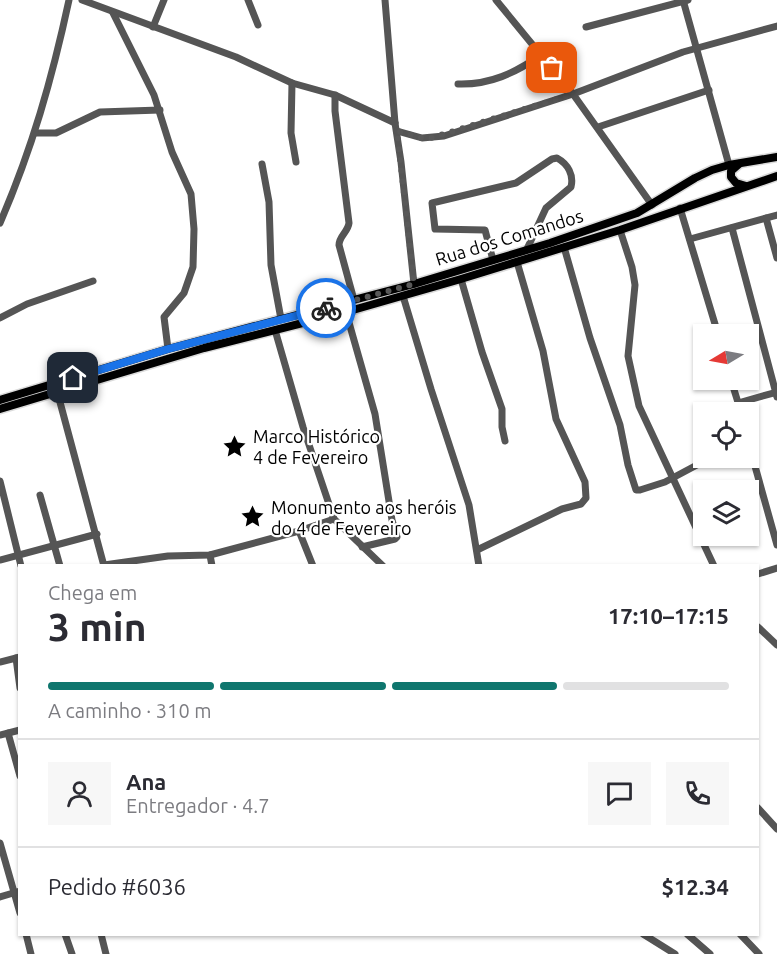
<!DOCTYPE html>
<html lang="pt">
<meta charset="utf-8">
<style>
body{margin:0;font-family:Ubuntu,sans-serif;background:#f7f7f7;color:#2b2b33;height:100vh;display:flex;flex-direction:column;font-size:22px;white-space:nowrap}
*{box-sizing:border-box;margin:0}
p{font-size:20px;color:#7c7c81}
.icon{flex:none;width:33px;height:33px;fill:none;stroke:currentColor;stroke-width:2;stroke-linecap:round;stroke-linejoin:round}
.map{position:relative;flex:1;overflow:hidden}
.sheet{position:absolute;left:18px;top:564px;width:741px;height:372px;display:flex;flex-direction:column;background:#fff;border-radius:0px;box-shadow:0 2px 4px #0004}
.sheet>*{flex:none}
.needle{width:39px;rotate:260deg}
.tools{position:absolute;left:693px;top:324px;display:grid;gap:12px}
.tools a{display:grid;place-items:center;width:66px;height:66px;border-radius:0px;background:#fff;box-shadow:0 2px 4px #0004;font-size:30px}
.pin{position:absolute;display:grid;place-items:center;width:51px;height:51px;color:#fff;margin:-26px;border-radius:12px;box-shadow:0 3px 9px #0006}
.courier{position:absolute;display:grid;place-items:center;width:60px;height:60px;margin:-30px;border:4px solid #1a73e8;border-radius:50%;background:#fff;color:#222;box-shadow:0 2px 8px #0007}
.summary em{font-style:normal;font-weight:600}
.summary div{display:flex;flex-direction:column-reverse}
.summary{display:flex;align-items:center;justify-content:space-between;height:102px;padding:0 30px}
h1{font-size:39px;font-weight:600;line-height:45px}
.bar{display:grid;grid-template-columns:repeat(4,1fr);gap:9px 6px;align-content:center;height:72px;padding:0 30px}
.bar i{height:8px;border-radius:4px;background:#e1e1e2}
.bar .current{background:#0f766e}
.bar p{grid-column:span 4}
.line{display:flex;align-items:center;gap:15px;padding:0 30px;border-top:2px solid #e1e1e2}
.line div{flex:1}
.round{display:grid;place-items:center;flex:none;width:63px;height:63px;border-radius:0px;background:#f7f7f7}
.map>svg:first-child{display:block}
</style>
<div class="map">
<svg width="777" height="954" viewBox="0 0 777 954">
<rect width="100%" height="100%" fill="#fff"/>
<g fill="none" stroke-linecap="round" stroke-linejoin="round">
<defs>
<g id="major">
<polyline points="739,164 731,171 731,177 736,183 746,186"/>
<polyline points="0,400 168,349 414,284 550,243 637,213 695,178 712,170 729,165 777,157"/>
<polyline points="0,409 204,348 346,312 461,279 620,230 777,176"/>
</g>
</defs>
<!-- major casing -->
<use href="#major" stroke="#dbdbdb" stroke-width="11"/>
<!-- minor -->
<g stroke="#555" stroke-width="7">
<polyline points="82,0 236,57 292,83 335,95 395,123"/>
<polyline points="248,0 258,25"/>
<polyline points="385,0 395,123 401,162 414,284"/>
<polyline points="496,0 573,94 652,205"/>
<polyline points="683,0 729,165"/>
<polyline points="113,13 154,95 172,152 191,194 194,229 193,267 184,293 164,317 168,349"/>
<polyline points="153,27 164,0"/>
<polyline points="586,27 688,0"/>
<polyline points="292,83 291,133 296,162"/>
<path d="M458 84C490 85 515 73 541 55"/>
<path d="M335 95V111L349 223C348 232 339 236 339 245L354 300"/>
<polyline points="598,127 709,90"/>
<polyline points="397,131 422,138 444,136 573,94 683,52 777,26"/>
<polyline points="35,133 56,133 100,112 160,110"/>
<polyline points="262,164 269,202 271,265 281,319"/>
<polyline points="680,208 718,334"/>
<polyline points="766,218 777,258"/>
<path d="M0 223C32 149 52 79 69 0"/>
<polyline points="732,228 777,397"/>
<polyline points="620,230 632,267 635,285 628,356 639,406 714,566"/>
<polyline points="690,239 777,215"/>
<polyline points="564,247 590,338 620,425 628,465 636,490 640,490 665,482 710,458"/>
<path d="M493 260 485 230 435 229 432 203 516 183 552 159 557 158C568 164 574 175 571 187L546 208 527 249"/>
<polyline points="461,279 482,352 502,409 502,427 505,441"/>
<polyline points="403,296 431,389 469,505 479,566"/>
<polyline points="346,312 375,414 392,520 397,537 395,539 362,547"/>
<polyline points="0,318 27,304 93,281"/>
<polyline points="275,330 303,427 334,519 383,566"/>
<polyline points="731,380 741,412"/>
<polyline points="57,391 104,566"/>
<polyline points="738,403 777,392"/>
<polyline points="748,441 777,545"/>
<polyline points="0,481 21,566"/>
<polyline points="40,495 60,566"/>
<polyline points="299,531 313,566"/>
<polyline points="477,550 562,509 581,504 586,498 585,482 556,419 543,351 517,262"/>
<polyline points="210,555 212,566"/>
<polyline points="0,560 97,534"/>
<polyline points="104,565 168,556 210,555 299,531 334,519"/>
<polyline points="758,574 777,568"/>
<polyline points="758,627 777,645"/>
<polyline points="16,658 20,688"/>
<polyline points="0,662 20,657"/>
<polyline points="8,733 20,776"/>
<polyline points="0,735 20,730"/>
<polyline points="758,808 777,829"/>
<polyline points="0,843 20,913"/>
<polyline points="0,897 20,891"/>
<polyline points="26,934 31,954"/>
<polyline points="65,934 72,954"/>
<polyline points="101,934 106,954"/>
<polyline points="643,934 675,954"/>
<polyline points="687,934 710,954"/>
<polyline points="740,934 759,954"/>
</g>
<!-- major -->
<use href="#major" stroke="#000" stroke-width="8"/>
</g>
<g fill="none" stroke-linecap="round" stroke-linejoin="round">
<!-- done -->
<polyline stroke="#595959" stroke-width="6" stroke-dasharray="0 10.8" points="326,308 414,284 397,131 422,138 431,138 573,94 552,68"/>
<!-- route -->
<polyline stroke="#1a73e8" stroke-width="8" points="73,378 168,349 326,308"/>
</g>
<!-- icons -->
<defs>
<symbol id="sight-bare" viewBox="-9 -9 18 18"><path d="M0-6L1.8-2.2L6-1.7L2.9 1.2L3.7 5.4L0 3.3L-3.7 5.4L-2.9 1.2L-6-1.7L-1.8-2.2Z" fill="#000" stroke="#fff" stroke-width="2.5" paint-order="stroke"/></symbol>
</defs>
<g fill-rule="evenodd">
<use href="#sight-bare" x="218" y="430" width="33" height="33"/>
<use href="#sight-bare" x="236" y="500" width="33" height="33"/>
</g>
<g text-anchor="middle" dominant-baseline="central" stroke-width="4.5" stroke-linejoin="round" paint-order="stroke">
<!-- street labels -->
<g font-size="18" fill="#000" stroke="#fff">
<text transform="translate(509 237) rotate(-17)">Rua dos Comandos</text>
</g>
<!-- poi labels -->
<g font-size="18" fill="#000" stroke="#fff" text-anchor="start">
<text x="253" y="436">Marco Histórico<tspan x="253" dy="21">4 de Fevereiro</tspan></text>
<text x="271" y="507">Monumento aos heróis<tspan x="271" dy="21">do 4 de Fevereiro</tspan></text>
</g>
</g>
</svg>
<div class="tools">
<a><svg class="needle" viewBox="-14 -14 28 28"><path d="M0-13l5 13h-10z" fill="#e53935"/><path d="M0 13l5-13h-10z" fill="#7c7c81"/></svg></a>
<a><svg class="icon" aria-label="locate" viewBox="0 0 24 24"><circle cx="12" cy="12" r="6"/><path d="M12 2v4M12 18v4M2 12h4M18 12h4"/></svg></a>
<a><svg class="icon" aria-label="layers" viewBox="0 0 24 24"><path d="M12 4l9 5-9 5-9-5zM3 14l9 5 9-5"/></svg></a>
</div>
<div class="pin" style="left:552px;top:68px;background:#ea580c"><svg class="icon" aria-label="bag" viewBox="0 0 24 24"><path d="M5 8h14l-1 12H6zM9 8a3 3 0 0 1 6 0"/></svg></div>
<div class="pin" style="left:73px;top:378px;background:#1f2937"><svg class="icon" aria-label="home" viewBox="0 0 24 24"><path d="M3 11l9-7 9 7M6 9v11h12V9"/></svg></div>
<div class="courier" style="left:326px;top:308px"><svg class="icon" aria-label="bike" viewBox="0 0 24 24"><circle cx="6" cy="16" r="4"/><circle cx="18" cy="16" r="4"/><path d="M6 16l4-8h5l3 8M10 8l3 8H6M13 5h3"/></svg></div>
<section class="sheet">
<div class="summary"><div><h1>3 min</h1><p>Chega em</p></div><em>17:10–17:15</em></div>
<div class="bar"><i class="current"></i><i class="current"></i><i class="current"></i><i></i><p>A caminho · 310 m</p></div>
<div class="line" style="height:108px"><a class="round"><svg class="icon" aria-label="person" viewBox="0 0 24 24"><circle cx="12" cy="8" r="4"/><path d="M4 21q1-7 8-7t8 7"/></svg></a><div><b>Ana</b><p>Entregador · 4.7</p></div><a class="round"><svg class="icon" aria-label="chat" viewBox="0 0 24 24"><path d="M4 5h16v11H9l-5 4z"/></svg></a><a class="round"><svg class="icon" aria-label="phone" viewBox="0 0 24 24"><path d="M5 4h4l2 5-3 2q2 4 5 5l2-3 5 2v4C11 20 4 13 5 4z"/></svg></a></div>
<div class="line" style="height:78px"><div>Pedido #6036</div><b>$12.34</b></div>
</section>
</div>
